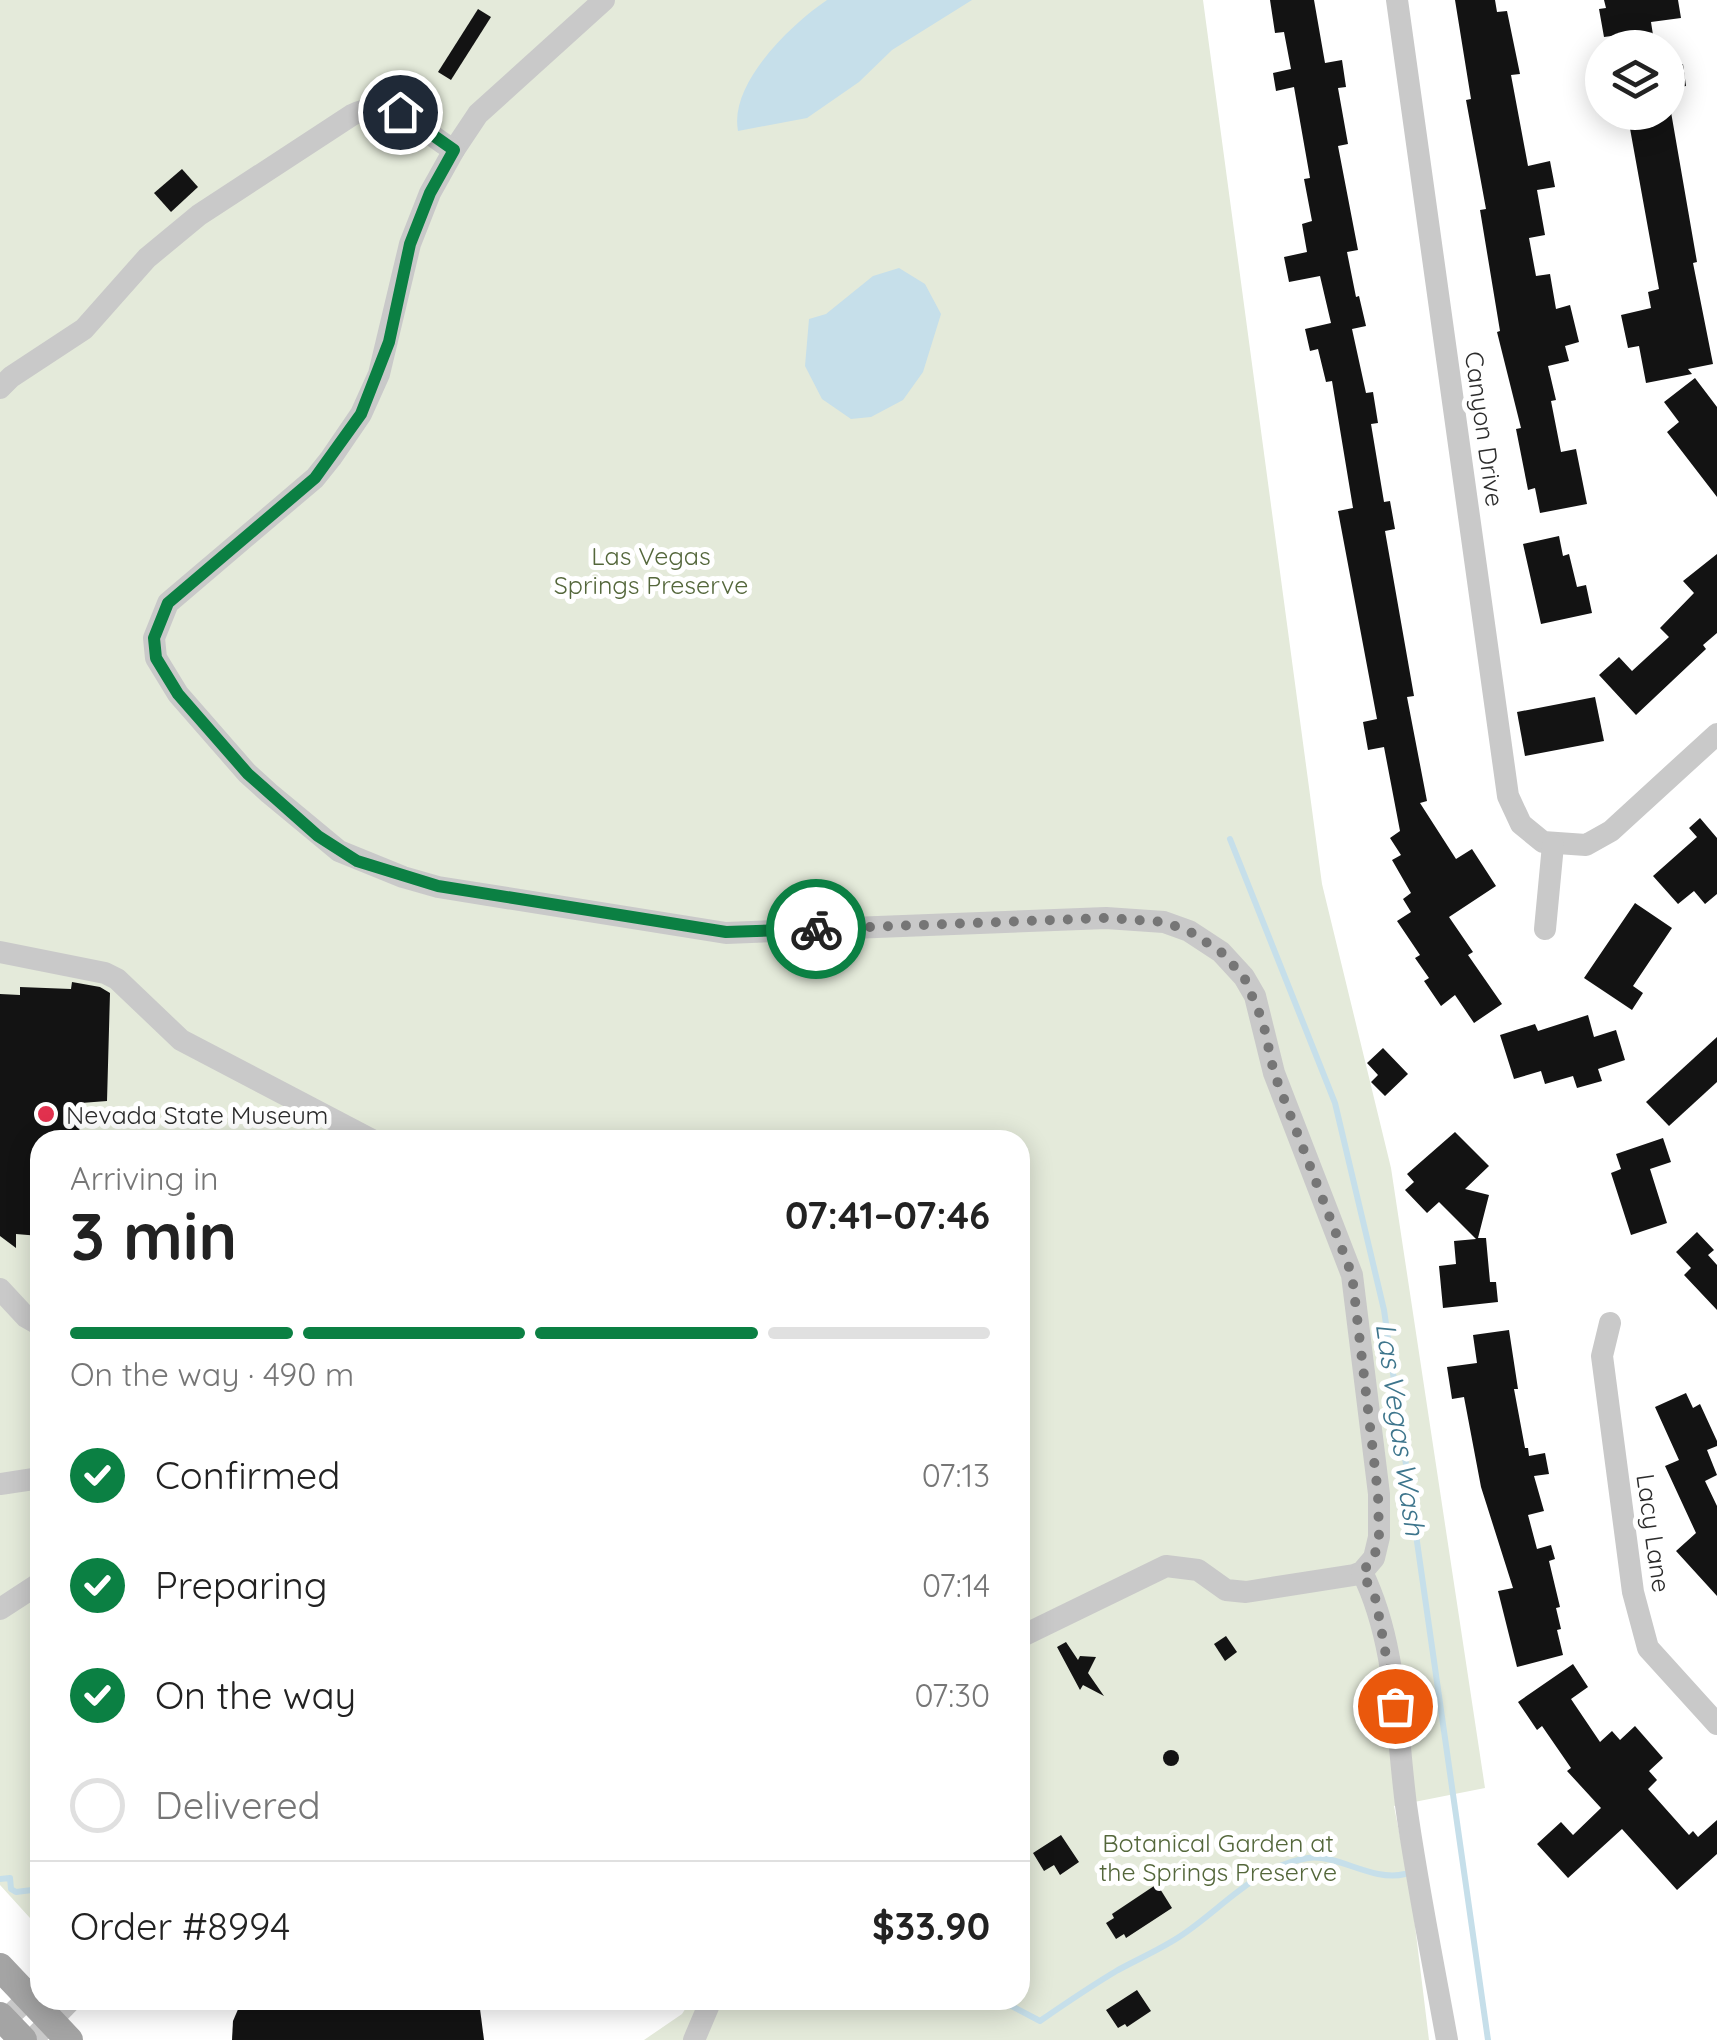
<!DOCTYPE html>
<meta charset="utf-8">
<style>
body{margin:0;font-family:Quicksand,sans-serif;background:#f2f2f2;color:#222;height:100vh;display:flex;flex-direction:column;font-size:38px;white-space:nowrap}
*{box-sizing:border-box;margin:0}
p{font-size:32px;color:#767676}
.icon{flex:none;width:55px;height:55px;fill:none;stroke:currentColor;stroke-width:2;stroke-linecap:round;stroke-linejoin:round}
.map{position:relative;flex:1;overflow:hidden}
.side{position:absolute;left:30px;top:1130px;width:1000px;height:880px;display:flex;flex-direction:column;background:#fff;border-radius:30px;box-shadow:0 5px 25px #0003}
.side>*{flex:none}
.buttons{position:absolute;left:1585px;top:30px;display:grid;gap:20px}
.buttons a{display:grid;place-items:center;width:100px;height:100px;border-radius:50%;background:#fff;box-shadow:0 5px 25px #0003;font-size:50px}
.pin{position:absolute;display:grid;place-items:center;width:85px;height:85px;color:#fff;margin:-42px;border:5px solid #fff;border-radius:50%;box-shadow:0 2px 10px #0007}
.courier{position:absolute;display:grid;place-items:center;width:100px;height:100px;margin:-50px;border:8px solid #0b8043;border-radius:50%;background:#fff;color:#222;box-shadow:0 2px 12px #0007}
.head em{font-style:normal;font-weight:700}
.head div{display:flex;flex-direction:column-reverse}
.head{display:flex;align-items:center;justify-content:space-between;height:170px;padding:0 40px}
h1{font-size:65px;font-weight:700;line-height:75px}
.bar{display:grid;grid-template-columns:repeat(4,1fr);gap:15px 10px;align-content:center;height:120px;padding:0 40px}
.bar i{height:12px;border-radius:8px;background:#e0e0e0}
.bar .selected{background:#0b8043}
.bar p{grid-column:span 4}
.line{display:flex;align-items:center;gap:25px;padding:0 40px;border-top:2px solid #e0e0e0}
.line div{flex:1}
ol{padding:0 40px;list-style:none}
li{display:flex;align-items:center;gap:30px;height:110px}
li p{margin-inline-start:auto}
li .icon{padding:10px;border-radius:50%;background:#0b8043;color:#fff;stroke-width:4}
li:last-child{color:#767676}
li i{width:55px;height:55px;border:5px solid #e0e0e0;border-radius:50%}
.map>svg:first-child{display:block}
</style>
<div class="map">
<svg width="1717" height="2040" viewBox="0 0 1717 2040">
<rect width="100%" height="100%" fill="#fff"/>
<!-- green -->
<polygon fill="#e4eada" points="0,0 1203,0 1322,884 1391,1168 1485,1788 1394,1806 1411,1893 1429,2040 644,2040 682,2014 691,2000 1020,2000 1020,1140 40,1140 40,1929 0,1885"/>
<!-- water -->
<g fill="#c6dfea">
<path d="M827 0H972L892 50 859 82 807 118 738 131C729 84 790 25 827 0Z"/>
<polygon points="899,268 925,284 941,314 923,372 903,400 871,417 851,419 822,399 805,366 809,319 826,314 873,276"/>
</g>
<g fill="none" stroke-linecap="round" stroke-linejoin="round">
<!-- stream -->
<g stroke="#c6dfea" stroke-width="6">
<polyline points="1230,839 1335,1103 1384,1310 1488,2040"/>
<polyline points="0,1879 10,1878 11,1889 16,1892 40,1889"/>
<path d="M1000 2000 1040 2021C1066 2003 1091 1986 1118 1970 1138 1959 1159 1950 1179 1937 1221 1910 1255 1866 1308 1858 1339 1854 1371 1882 1405 1874"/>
</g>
</g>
<!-- building -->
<g fill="#131313">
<polygon points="1270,0 1314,0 1325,63 1342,60 1346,87 1338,88 1348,144 1338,146 1358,250 1347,252 1356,297 1359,296 1366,326 1352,329 1366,393 1373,392 1378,423 1371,424 1384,502 1390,501 1395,529 1385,531 1414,696 1407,697 1427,801 1420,803 1456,859 1472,849 1496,886 1449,917 1473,952 1468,955 1502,1004 1474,1023 1455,995 1441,1006 1424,981 1429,978 1415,958 1420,955 1397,921 1411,912 1403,899 1411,893 1392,860 1401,855 1390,838 1400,831 1384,747 1368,750 1363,722 1377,719 1338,511 1353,508 1332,381 1326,382 1318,349 1310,351 1305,329 1331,323 1320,276 1289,282 1284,257 1307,252 1302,224 1312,221 1304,179 1310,178 1294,87 1276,91 1273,73 1291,69 1284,32 1275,33"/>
<polygon points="1455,0 1495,0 1497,12 1507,11 1520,74 1511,75 1528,166 1550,161 1555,187 1537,190 1545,235 1529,238 1536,276 1550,274 1556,309 1570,305 1579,342 1565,346 1569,361 1548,366 1556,400 1551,401 1561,452 1576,449 1587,504 1540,513 1535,488 1528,490 1516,429 1521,428 1497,332 1500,331 1480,210 1486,209 1466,100 1471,99"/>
<polygon points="1604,0 1678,0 1681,18 1651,22 1655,48 1621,48 1619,35 1604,37 1599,9 1606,8"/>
<polygon points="478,9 491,17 451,80 438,72"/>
<polygon points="1683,64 1686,86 1668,89 1668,66"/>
<polygon points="1627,112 1671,112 1697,262 1693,263 1713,364 1688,369 1692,374 1646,383 1639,346 1628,348 1621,315 1651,308 1648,292 1659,289"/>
<polygon points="182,169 198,187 171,212 154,193"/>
<polygon points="1695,378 1717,407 1717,497 1667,432 1679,422 1664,402"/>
<polygon points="1559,536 1563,556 1569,554 1577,587 1586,585 1592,613 1541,624 1523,544"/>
<polygon points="1717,554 1717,633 1703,645 1706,649 1636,715 1599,675 1619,657 1632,671 1669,637 1660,628 1694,593 1683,581"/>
<polygon points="1595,697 1604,741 1525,756 1517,712"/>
<polygon points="1700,818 1717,838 1717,894 1705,904 1694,891 1678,904 1653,876 1697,837 1689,828"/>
<polygon points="1635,903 1672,928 1633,986 1643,993 1632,1010 1584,978"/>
<polygon points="72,982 100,987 110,993 107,1101 81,1103 94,1116 68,1140 40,1140 40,1236 16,1234 16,1248 0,1236 0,994 20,995 20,987 71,989"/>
<polygon points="1588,1015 1594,1037 1616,1030 1625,1060 1598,1069 1602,1081 1577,1088 1573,1076 1545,1084 1541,1071 1514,1079 1500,1035 1535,1024 1538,1031"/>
<polygon points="1717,1037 1717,1082 1669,1126 1646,1102"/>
<polygon points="1383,1048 1408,1074 1385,1096 1371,1082 1378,1075 1367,1063"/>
<polygon points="1455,1132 1489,1166 1465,1189 1489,1195 1478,1238 1486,1238 1490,1282 1496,1282 1498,1302 1443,1308 1439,1266 1456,1264 1454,1241 1476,1239 1439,1202 1427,1213 1405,1190 1414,1182 1407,1174"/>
<polygon points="1663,1138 1671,1162 1650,1169 1667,1223 1631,1235 1611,1173 1621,1169 1616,1154"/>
<polygon points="1697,1232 1714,1250 1708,1255 1717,1265 1717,1310 1684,1275 1691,1268 1676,1252"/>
<polygon points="1509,1330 1518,1389 1514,1389 1525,1448 1528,1448 1529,1456 1545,1453 1549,1474 1534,1476 1544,1511 1528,1515 1537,1549 1551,1545 1555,1559 1549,1561 1560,1607 1556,1608 1561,1629 1557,1630 1563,1655 1517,1667 1498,1591 1513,1588 1481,1487 1464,1397 1452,1399 1447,1367 1477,1363 1473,1335"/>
<polygon points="1686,1393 1693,1408 1700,1404 1717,1441 1717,1446 1707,1450 1717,1475 1705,1481 1717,1506 1717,1596 1676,1551 1696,1533 1665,1466 1679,1460 1655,1407"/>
<polygon points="1226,1636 1237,1652 1225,1661 1214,1644"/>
<polygon points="1066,1642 1078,1660 1080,1656 1096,1657 1088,1673 1104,1696 1083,1685 1080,1690 1057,1647"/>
<polygon points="1573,1664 1588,1687 1571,1699 1600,1742 1612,1731 1620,1740 1635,1726 1663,1758 1649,1771 1657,1780 1648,1789 1689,1835 1693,1831 1698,1837 1717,1820 1717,1854 1677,1890 1622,1829 1568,1878 1537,1844 1561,1822 1573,1835 1601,1808 1567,1771 1571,1768 1542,1726 1537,1730 1518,1702"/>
<circle cx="1171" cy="1758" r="8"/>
<polygon points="1061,1835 1079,1862 1060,1875 1054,1865 1044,1871 1033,1853"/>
<polygon points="1157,1884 1172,1908 1126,1938 1124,1934 1116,1939 1106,1923 1114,1918 1112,1914"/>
<polygon points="1137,1990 1151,2011 1127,2027 1125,2024 1118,2028 1106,2010"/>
<polygon points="242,2000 475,2000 480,2009 484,2040 232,2040 233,2021"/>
</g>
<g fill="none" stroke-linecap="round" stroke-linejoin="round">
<!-- minor -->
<g stroke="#c9c9c9" stroke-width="22">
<polyline points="604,0 478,114 454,150 430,193 410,244 379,374 361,414 331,458 315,478 168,603 154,638 156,658 178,694 247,773 269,793 339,851 403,877 438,887 726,933 1106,918 1164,922 1189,931 1221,952 1244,977 1255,996 1274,1073 1352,1275 1379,1494 1379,1537 1374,1558 1362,1572 1354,1575 1246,1592 1226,1590 1198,1570 1166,1566 1020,1637"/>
<polyline points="1397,0 1508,796 1521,824 1543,842 1586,845 1611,831 1717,734"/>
<path d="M0 388 11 377 84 329 147 258 199 215 352 115C399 93 417 130 454 150"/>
<polyline points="1545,929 1553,845"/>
<polyline points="0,952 105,973 117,979 181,1040 372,1140"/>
<polyline points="0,1289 26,1317 40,1325"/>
<polyline points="1610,1323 1602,1356 1633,1592 1648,1648 1717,1724"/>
<polyline points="0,1484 40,1478"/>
<path d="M1362 1572C1397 1643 1396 1727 1406 1805 1417 1884 1433 1962 1447 2040"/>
<polyline points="0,1609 40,1583"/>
<polyline points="0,2025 40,1987"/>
<polyline points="32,2040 71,2000"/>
<polyline points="694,2040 711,2000"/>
</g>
<!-- major -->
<g stroke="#a4a4a4" stroke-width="28">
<polyline points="0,1967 69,2040"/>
<polyline points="0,2016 23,2040"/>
</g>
</g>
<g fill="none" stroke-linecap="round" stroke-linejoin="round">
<!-- done -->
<polyline stroke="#767676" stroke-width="10" stroke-dasharray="0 18" points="816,929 1106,918 1164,922 1189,931 1221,952 1244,977 1263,1022 1274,1073 1352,1275 1378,1494 1379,1537 1374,1558 1362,1572 1376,1600 1395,1706"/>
<!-- route -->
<polyline stroke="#0b8043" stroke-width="12" points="400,112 454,150 430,193 410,244 389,342 361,414 315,478 168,603 154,638 156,658 178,694 248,774 318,836 357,861 438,886 726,932 816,929"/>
</g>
<!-- markers -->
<circle fill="#e1314e" stroke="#fff" stroke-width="4" cx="46" cy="1114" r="10"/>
<g text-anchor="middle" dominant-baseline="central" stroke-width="10" stroke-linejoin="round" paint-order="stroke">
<!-- street labels -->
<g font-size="25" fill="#2c2c2c" stroke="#fff">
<text transform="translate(1485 429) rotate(82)">Canyon Drive</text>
<text transform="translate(1654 1533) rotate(82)">Lacy Lane</text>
</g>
<!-- park labels -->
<g font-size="25" fill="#54673b" stroke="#fff">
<text x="651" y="555">Las Vegas<tspan x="651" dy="29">Springs Preserve</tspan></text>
<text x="1218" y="1842">Botanical Garden at<tspan x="1218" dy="29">the Springs Preserve</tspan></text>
</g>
<!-- poi labels -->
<g font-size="25" fill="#2c2c2c" stroke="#fff" text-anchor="start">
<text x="66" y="1114">Nevada State Museum</text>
</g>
<!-- water labels -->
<g font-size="28" font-style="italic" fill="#3d758c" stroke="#fff">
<text transform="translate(1401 1429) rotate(82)">Las Vegas Wash</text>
</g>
</g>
</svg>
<div class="buttons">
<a><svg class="icon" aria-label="layers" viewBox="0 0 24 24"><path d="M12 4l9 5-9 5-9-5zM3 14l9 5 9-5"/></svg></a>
</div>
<div class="pin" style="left:1395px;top:1706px;background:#ea580c"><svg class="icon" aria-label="bag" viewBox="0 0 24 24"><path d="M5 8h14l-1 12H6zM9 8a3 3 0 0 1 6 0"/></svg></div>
<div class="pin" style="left:400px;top:112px;background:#1f2937"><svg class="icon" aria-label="home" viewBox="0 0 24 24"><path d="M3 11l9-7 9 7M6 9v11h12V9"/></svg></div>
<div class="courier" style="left:816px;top:929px"><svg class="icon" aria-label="bike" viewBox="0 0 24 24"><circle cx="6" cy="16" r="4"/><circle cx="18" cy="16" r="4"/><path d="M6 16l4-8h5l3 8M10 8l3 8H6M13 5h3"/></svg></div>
<section class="side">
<div class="head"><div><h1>3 min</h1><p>Arriving in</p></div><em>07:41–07:46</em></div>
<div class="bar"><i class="selected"></i><i class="selected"></i><i class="selected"></i><i></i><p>On the way · 490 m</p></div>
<ol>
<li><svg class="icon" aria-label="check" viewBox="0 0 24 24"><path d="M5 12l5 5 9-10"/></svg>Confirmed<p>07:13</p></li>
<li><svg class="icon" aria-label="check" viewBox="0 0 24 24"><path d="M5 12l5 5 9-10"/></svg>Preparing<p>07:14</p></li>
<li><svg class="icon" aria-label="check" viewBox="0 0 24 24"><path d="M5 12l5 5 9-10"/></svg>On the way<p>07:30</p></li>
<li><i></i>Delivered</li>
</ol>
<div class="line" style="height:130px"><div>Order #8994</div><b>$33.90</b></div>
</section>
</div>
